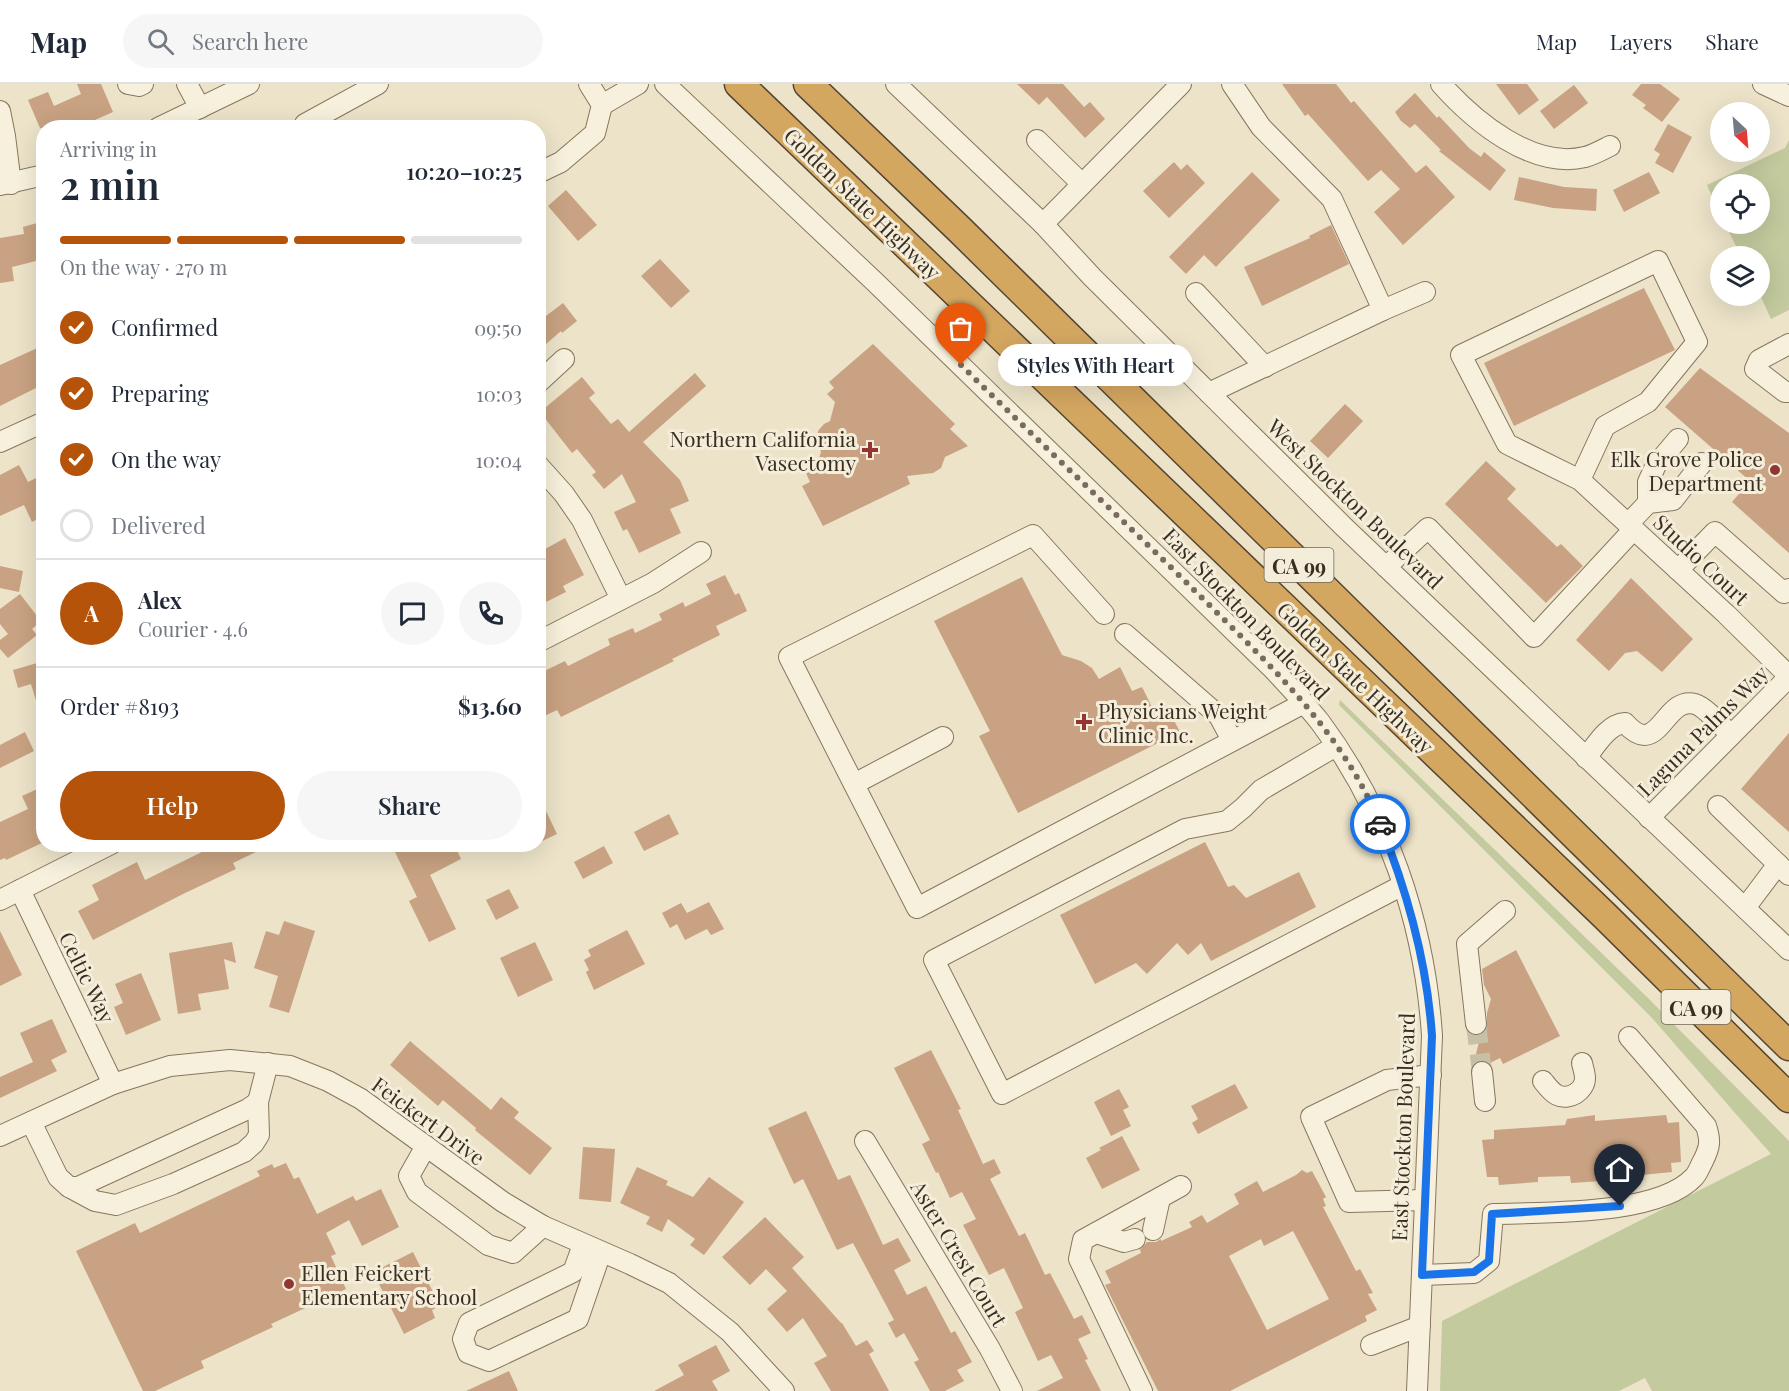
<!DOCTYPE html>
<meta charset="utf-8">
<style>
body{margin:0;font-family:"Playfair Display",serif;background:#f6f6f7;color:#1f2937;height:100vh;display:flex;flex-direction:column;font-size:22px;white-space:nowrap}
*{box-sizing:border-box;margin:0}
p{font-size:20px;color:#747a83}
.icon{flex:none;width:33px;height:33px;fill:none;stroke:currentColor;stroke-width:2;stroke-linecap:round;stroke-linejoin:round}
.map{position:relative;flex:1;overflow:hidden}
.details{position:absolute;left:36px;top:36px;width:510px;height:732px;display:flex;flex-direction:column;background:#fff;border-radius:24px;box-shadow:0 6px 24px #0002}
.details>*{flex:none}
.needle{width:39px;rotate:154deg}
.fabs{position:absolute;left:1710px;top:18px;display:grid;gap:12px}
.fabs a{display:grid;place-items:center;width:60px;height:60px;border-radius:50%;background:#fff;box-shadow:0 6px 24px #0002;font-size:30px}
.pin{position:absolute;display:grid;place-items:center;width:51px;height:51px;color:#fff;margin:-62px -26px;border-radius:50% 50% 50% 0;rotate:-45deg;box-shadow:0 0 6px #0007}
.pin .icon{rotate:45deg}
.courier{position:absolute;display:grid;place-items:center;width:60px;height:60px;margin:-30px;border:4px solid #1a73e8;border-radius:50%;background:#fff;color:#222;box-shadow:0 2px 8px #0007}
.bubble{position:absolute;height:42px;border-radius:21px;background:#fff;box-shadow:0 6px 24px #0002;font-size:20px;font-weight:600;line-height:42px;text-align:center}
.overview em{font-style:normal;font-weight:600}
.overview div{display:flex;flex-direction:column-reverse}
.overview{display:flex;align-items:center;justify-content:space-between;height:102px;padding:0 24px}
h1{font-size:39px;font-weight:600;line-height:45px}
.bar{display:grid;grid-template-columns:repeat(4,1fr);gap:9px 6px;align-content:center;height:72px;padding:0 24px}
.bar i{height:8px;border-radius:4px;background:#e0e1e3}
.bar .selected{background:#b45309}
.bar p{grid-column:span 4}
.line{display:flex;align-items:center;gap:15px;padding:0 24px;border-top:2px solid #e0e1e3}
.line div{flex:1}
.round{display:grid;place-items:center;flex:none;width:63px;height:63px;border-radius:32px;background:#f6f6f7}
ol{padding:0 24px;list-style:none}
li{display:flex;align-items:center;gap:18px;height:66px}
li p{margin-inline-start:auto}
li .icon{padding:6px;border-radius:50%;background:#b45309;color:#fff;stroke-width:4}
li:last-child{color:#747a83}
li i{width:33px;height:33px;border:3px solid #e0e1e3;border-radius:50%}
.primary-button{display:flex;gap:12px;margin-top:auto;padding:12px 24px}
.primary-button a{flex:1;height:69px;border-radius:36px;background:#b45309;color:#fff;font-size:24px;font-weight:600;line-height:69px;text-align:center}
.primary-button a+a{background:#f6f6f7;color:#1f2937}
header{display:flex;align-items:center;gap:36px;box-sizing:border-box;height:84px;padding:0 30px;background:#fff;border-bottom:2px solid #e0e1e3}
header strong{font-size:28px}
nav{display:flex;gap:33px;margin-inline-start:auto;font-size:21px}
.search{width:420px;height:54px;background:#f6f6f7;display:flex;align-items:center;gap:15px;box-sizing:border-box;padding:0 21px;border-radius:33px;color:#747a83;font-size:22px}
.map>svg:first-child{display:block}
</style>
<header>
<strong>Map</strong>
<div class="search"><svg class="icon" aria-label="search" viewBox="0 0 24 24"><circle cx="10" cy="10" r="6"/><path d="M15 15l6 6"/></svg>Search here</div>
<nav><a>Map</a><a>Layers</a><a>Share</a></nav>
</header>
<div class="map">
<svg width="1789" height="1307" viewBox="0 0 1789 1307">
<rect width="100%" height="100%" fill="#ece3c9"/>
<!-- green -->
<g fill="#c3ca9e">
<polygon points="1789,56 1789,226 1771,235 1760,211 1760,172 1741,172 1725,140 1760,140 1760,100 1720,100 1720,130 1707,101 1785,64"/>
<polygon points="1340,616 1647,913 1789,1057 1789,1307 1652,1307 1645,1294 1619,1307 1440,1307 1442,1237 1771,1070 1652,934 1339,621"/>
</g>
<!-- building -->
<g fill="#c8a282" fill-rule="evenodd">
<polygon points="77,0 101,0 113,28 77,44 40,44 28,16 48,8 54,22 81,10"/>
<polygon points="1017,0 1063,0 1084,23 1090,18 1105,35 1085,54 1047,13 1039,21"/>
<polygon points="1282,0 1336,0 1351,19 1354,17 1416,89 1426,81 1455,113 1403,161 1374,128 1400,105 1381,86 1368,97 1308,30 1305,32"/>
<polygon points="1496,0 1527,0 1539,16 1519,31"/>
<polygon points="1641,0 1660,0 1680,15 1662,38 1643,24 1646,21 1632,11"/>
<polygon points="1574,1 1588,19 1554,45 1540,27"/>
<polygon points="1415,9 1437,34 1439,32 1469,64 1481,73 1484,68 1506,86 1490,107 1439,67 1441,66 1415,40 1410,44 1401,37 1395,28"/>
<polygon points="1668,40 1692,53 1673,89 1655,79 1660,70 1654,66"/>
<polygon points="1174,78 1181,86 1187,80 1205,99 1169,134 1143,107"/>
<polygon points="1252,88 1280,116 1216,183 1204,171 1186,190 1169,173"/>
<polygon points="1649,88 1660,109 1624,128 1613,106"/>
<polygon points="1519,93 1564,103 1597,105 1596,127 1553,124 1514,116"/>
<polygon points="566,106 597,141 578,157 548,122"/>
<polygon points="44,137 44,175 12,183 14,197 0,199 0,154 24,150 23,143"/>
<polygon points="1331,141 1349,180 1262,222 1244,183 1310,154 1309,152"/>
<polygon points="660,175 690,207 671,224 641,192"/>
<polygon points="1644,204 1675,266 1514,342 1484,279"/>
<polygon points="563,219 577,237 562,249 561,247 538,267 538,238"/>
<polygon points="873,260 955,340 950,345 968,362 945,373 941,384 933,389 907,392 910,400 823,442 802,402 810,398 806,389 816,384 821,368 817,356 818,347 824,340 830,337 835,318 827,310 834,304 829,298"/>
<polygon points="44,261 44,300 0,322 0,281"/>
<polygon points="1700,284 1789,349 1789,469 1732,418 1750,397 1665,323"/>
<polygon points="695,289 706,302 643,358 680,396 689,417 670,425 681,449 639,469 627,445 623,447 614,428 636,418 622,390 604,405 592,391 596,388 577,365 572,369 540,328 582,293 595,309 589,314 611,340 618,335 629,348"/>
<polygon points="1345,320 1363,337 1328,374 1310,357"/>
<polygon points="1486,377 1516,405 1507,415 1557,463 1561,460 1583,482 1546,519 1445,420"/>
<polygon points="19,381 28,398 44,390 44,432 32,438 24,421 0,432 0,391"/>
<polygon points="565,454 584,491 563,502 566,508 542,520 538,512 538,469"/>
<polygon points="0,482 23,487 19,508 0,504"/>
<polygon points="725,491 735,511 739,509 747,527 716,542 720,551 672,575 674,577 561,633 557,626 538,635 538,590 565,577 568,582 610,561 608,555 633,544 635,549 662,536 659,530 683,518 685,523 711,510 706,500"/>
<polygon points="1022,493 1062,571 1081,577 1092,584 1099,595 1120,583 1132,607 1142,603 1154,627 1166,621 1180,648 1018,729 979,652 990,647 934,537"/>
<polygon points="1631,494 1693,555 1662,588 1637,567 1625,569 1609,587 1576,556"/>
<polygon points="20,510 41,537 32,545 37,551 8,574 0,565 0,556 8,550 0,540 0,525"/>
<polygon points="44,577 44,629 40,630 31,600 18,604 13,586"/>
<polygon points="25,648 34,667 0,684 0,661"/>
<polygon points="1789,649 1789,748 1741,705"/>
<polygon points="44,702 44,758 6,776 5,774 0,776 0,738 28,725 22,712"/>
<polygon points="538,710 557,750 538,759"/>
<polygon points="669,730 679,750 644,767 634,748"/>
<polygon points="1205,758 1228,803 1234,801 1246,814 1299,788 1316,823 1211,877 1201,859 1188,871 1177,859 1147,890 1136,879 1095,900 1060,831"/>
<polygon points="206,760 273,760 233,779 236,785 183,810 93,856 78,827 99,816 92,801 137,778 145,796 208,765"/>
<polygon points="391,760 454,760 461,775 430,791 456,845 429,858 409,817 417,813"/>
<polygon points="604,762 613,779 583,795 574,778"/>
<polygon points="509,805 519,824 496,836 486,816"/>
<polygon points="709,818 724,845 711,851 707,845 685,856 677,840 670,844 662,829 681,819 687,829"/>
<polygon points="284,837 315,847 289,929 269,923 278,892 254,884 266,847 279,851"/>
<polygon points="627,846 645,880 594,906 586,888 589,886 584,876 591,872 588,866"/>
<polygon points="0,847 22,891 0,902"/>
<polygon points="232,858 236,879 224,875 229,905 198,910 201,926 178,930 169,869"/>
<polygon points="535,858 553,896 518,913 500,874"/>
<polygon points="1516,866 1560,952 1503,980 1500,974 1490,979 1475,974 1481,950 1487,944 1487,929 1491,915 1484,901 1482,885"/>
<polygon points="141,889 161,936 126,951 114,923 123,919 115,900"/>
<polygon points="52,935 67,968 51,976 57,987 0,1014 0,993 33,978 20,949"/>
<polygon points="410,957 491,1026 501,1013 519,1028 514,1034 552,1064 530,1091 475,1046 476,1044 443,1016 438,1022 390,981"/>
<polygon points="931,966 961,1025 958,1026 983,1080 994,1075 1001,1089 990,1095 1019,1152 1025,1149 1045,1191 1050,1189 1074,1235 1082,1231 1091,1249 1078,1255 1088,1275 1085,1276 1101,1307 1037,1307 1063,1294 1051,1271 1038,1277 1015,1228 1023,1224 1004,1184 989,1191 963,1141 976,1135 962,1108 950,1114 938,1088 936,1089 922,1060 930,1056 894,984"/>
<polygon points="1235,1000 1248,1024 1198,1050 1192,1039 1198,1035 1191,1022"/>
<polygon points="1119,1005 1129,1023 1123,1026 1131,1042 1111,1052 1094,1018"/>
<polygon points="806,1027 838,1096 850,1091 883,1161 898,1154 911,1177 894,1186 907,1211 926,1202 951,1249 955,1247 972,1278 957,1286 964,1297 945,1307 930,1307 914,1278 919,1276 904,1249 896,1254 888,1239 894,1236 853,1159 837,1166 803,1095 794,1100 768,1044"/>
<polygon points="1595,1031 1595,1037 1666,1031 1668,1039 1679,1038 1681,1078 1671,1079 1672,1088 1642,1091 1642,1086 1601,1093 1602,1097 1571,1099 1570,1092 1538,1093 1538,1098 1499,1101 1498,1093 1487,1093 1482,1056 1494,1055 1494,1046 1565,1041 1567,1035"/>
<polygon points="1122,1052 1140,1086 1102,1105 1086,1074 1101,1066 1099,1064"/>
<polygon points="583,1063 615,1065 611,1118 579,1115"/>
<polygon points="286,1079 294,1095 299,1093 317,1130 353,1112 356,1117 381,1105 399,1143 362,1162 349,1136 326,1149 336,1170 331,1172 346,1205 271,1240 273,1243 201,1277 204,1284 155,1307 143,1307 76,1167 135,1139 140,1149 260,1092 257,1087 272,1080 274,1084"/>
<polygon points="637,1083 668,1097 666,1101 693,1113 709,1093 744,1118 704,1171 690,1161 695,1155 668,1135 662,1148 646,1140 650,1133 620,1119"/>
<path d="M1302 1086 1307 1089 1312 1087 1326 1113 1323 1115 1326 1122 1323 1123 1356 1187 1360 1185 1373 1209 1368 1210 1377 1226 1365 1232 1367 1237 1230 1307H1158L1105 1201 1111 1199 1105 1187 1141 1169 1140 1166 1147 1158H1156L1161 1155V1157L1192 1143 1189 1138 1202 1131 1207 1139 1239 1120 1234 1110 1257 1097 1263 1108 1296 1091ZM1293 1147 1329 1215 1267 1246 1229 1172 1261 1155 1264 1162Z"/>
<polygon points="765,1133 804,1173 792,1184 841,1239 842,1239 856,1262 867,1256 874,1267 869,1270 889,1307 831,1307 814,1279 827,1272 803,1234 787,1248 767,1225 787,1207 766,1185 750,1201 722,1173"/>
<polygon points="413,1168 440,1222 432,1226 435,1234 404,1250 373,1188"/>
<polygon points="716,1261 730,1287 712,1297 718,1307 654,1307 684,1291 678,1281"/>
<polygon points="509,1287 518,1307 466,1307"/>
</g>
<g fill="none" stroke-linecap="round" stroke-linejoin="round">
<!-- minor-tunnel -->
<polyline stroke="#c8bfa7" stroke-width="20" stroke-dasharray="20 10" stroke-linecap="butt" points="1476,940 1482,988"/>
<defs>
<g id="minor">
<polyline points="128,0 139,2 143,0"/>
<polyline points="187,0 200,24"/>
<path d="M665 0 876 199 1271 583C1288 601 1305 619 1320 638 1387 728 1425 840 1432 952L1417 1307"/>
<polyline points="896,0 1043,140 1092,193 1344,443 1789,866"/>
<polyline points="1232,0 1261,43 1332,115 1383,226"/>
<path d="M1441 0C1473 36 1532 86 1585 73 1593 71 1602 66 1610 62"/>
<polyline points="1763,0 1789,12"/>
<polyline points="602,21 638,0"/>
<polyline points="0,27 5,52 11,100"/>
<polyline points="158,44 249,0"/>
<polyline points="304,44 305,40 378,0"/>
<polyline points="1037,56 1082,100"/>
<polyline points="538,89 561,78 595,49 602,21 589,0"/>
<polyline points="0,101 44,91"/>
<polyline points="1043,140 1181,0"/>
<polyline points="1196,209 1265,283"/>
<polyline points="1789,260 1759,276 1755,285 1785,308 1789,308"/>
<polyline points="538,299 564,275"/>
<polyline points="1209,309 1383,226 1425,208"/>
<polyline points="0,358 44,338"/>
<polyline points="538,381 564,410 582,436 621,515"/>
<polyline points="1580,396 1605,342 1648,318 1697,258 1658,177 1461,271 1507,360 1580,396 1726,530 1789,592"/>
<polyline points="1648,419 1648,398 1656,381 1678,355"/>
<polyline points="1628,440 1648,419 1673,416 1702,379"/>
<polyline points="1386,483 1428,444 1534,553 1634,445"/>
<polyline points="1678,486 1715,448 1784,509 1789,505"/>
<polyline points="1104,530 1033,451 789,573 917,824 1304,619"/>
<polyline points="1125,550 1219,632 1232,656"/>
<polyline points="538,558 653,499 701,468"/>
<polyline points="1336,662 1261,706 1243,724 1227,737 1185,745 934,876 1002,1010 1403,801"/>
<path d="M1586 674C1596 661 1608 640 1625 639 1659 677 1664 611 1695 620 1706 623 1722 643 1731 651"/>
<polyline points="854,700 943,653"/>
<polyline points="1718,722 1789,791"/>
<polyline points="1649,734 1789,593"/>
<polyline points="20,806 113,1000"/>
<polyline points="0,816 111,760"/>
<polyline points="1745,824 1778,780"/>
<polyline points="1476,940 1467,860 1505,827"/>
<polyline points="1482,988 1485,1017"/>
<path d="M1543 997C1547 1002 1551 1008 1557 1011 1569 1017 1585 1007 1585 994 1585 989 1583 984 1582 979"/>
<polyline points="31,1038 58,1093 69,1103 78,1103 248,1025 258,1018"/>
<polyline points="0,1052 113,1000 170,982 230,976 290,982 328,997 361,1015 503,1118 543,1142 630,1180 669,1199 730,1248 784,1307"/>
<polyline points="865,1057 990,1265 1012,1307"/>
<polyline points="426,1062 409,1092 417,1108 488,1161 513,1169 543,1142"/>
<polyline points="69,1103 95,1117 116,1121 173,1100 244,1068 254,1059 259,1051 258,1018 268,979"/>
<polyline points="1425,1116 1349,1118 1311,1033 1387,996 1431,991"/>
<polyline points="1153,1146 1160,1114"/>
<polyline points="1096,1149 1124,1158 1135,1155"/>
<polyline points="583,1161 573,1188 469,1239 463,1255 468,1269 489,1277 578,1235 601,1168"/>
<path d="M1422 1191 1474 1189 1489 1177 1493 1130C1544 1128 1658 1132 1694 1093 1698 1089 1700 1082 1703 1077 1710 1063 1711 1057 1706 1042L1629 953"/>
<polyline points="1371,1261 1420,1242"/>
<polyline points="1142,1307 1079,1175 1083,1156 1181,1102"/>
</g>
<g id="highway">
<polyline points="739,0 1604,831 1789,1014"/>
<polyline points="808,0 959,145 1789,962"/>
</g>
</defs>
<!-- minor casing -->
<use href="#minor" stroke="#88765f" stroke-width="22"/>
<!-- highway casing -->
<use href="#highway" stroke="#564533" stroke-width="31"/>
<!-- minor -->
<use href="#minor" stroke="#f7f0dc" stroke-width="20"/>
<!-- highway -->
<use href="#highway" stroke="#d4a761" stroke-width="28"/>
</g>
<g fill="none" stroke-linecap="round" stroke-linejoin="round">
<!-- done -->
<path stroke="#786d5c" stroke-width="6" stroke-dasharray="0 10.8" d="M961 281C1035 354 1111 425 1186 498 1259 571 1341 643 1380 740"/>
<!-- route -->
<path stroke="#1a73e8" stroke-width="8" d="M1380 740C1408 809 1427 879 1432 952L1422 1191 1474 1188 1489 1177 1492 1130 1620 1122"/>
</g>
<!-- markers -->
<g fill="#933633" stroke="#f4edd9" stroke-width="2">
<path d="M867 357h6v6h6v6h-6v6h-6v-6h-6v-6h6z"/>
<circle cx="1775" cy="386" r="6"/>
<path d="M1081 629h6v6h6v6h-6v6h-6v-6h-6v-6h6z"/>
<circle cx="289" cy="1200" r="6"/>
</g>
<g text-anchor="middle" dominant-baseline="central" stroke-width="6" stroke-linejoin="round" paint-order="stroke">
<!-- shield labels -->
<g fill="#f4edd9" stroke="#716758" stroke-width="1.5">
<rect x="1264.5" y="464" width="69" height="34" rx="4.5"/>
<rect x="1661.5" y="906" width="69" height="34" rx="4.5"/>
</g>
<g font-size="20" font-weight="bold" fill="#392e21">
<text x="1299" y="481">CA 99</text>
<text x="1696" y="923">CA 99</text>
</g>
<!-- street labels -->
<g font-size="21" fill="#392e21" stroke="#f4edd9">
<text transform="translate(863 119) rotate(44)">Golden State Highway</text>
<text transform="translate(1356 419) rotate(44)">West Stockton Boulevard</text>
<text transform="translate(1702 475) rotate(43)">Studio Court</text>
<text transform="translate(1247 529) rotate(46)">East Stockton Boulevard</text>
<text transform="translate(1356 593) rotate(44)">Golden State Highway</text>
<text transform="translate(1702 646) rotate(-45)">Laguna Palms Way</text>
<text transform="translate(88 893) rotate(64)">Celtic Way</text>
<text transform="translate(429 1036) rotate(36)">Feickert Drive</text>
<text transform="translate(1402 1043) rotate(-88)">East Stockton Boulevard</text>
<text transform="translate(960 1169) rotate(59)">Aster Crest Court</text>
</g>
<!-- poi labels -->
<g font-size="21" fill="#392e21" stroke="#f4edd9" text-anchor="end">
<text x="856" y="354">Northern California<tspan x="856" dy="24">Vasectomy</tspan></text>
<text x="1763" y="374">Elk Grove Police<tspan x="1763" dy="24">Department</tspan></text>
<text x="1098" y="626" text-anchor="start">Physicians Weight<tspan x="1098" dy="24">Clinic Inc.</tspan></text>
<text x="301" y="1188" text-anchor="start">Ellen Feickert<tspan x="301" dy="24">Elementary School</tspan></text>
</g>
</g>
</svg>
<div class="fabs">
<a><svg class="needle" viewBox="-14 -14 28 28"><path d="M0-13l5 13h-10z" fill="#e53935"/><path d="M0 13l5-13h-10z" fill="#747a83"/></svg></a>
<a><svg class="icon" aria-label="locate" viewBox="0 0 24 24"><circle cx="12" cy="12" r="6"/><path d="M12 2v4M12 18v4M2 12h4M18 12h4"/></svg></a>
<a><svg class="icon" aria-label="layers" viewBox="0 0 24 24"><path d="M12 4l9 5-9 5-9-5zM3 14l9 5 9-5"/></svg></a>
</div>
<div class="pin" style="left:961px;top:281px;background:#ea580c"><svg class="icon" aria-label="bag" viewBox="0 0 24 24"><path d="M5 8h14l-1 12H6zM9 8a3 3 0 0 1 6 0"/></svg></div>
<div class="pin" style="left:1620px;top:1122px;background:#1f2937"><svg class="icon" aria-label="home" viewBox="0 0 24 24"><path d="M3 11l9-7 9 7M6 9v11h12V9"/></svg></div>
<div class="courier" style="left:1380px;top:740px"><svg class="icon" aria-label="car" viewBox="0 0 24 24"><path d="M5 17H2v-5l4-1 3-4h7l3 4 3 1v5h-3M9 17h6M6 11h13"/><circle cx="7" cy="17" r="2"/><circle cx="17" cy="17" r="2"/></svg></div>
<div class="bubble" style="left:998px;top:260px;width:195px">Styles With Heart</div>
<section class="details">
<div class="overview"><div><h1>2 min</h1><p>Arriving in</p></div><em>10:20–10:25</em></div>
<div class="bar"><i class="selected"></i><i class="selected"></i><i class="selected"></i><i></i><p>On the way · 270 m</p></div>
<ol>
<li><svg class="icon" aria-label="check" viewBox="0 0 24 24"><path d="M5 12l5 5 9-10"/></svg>Confirmed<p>09:50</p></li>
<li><svg class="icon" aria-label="check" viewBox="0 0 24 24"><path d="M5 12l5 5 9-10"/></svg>Preparing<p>10:03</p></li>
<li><svg class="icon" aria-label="check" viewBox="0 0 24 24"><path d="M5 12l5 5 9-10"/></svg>On the way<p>10:04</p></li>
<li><i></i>Delivered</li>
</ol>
<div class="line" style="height:108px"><b class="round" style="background:#b45309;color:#fff">A</b><div><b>Alex</b><p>Courier · 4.6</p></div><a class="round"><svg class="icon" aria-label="chat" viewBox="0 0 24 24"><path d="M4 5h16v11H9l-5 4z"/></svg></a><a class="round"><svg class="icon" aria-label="phone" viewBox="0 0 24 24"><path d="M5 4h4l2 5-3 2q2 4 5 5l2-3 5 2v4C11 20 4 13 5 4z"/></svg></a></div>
<div class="line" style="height:78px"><div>Order #8193</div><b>$13.60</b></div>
<div class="primary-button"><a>Help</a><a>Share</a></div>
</section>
</div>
